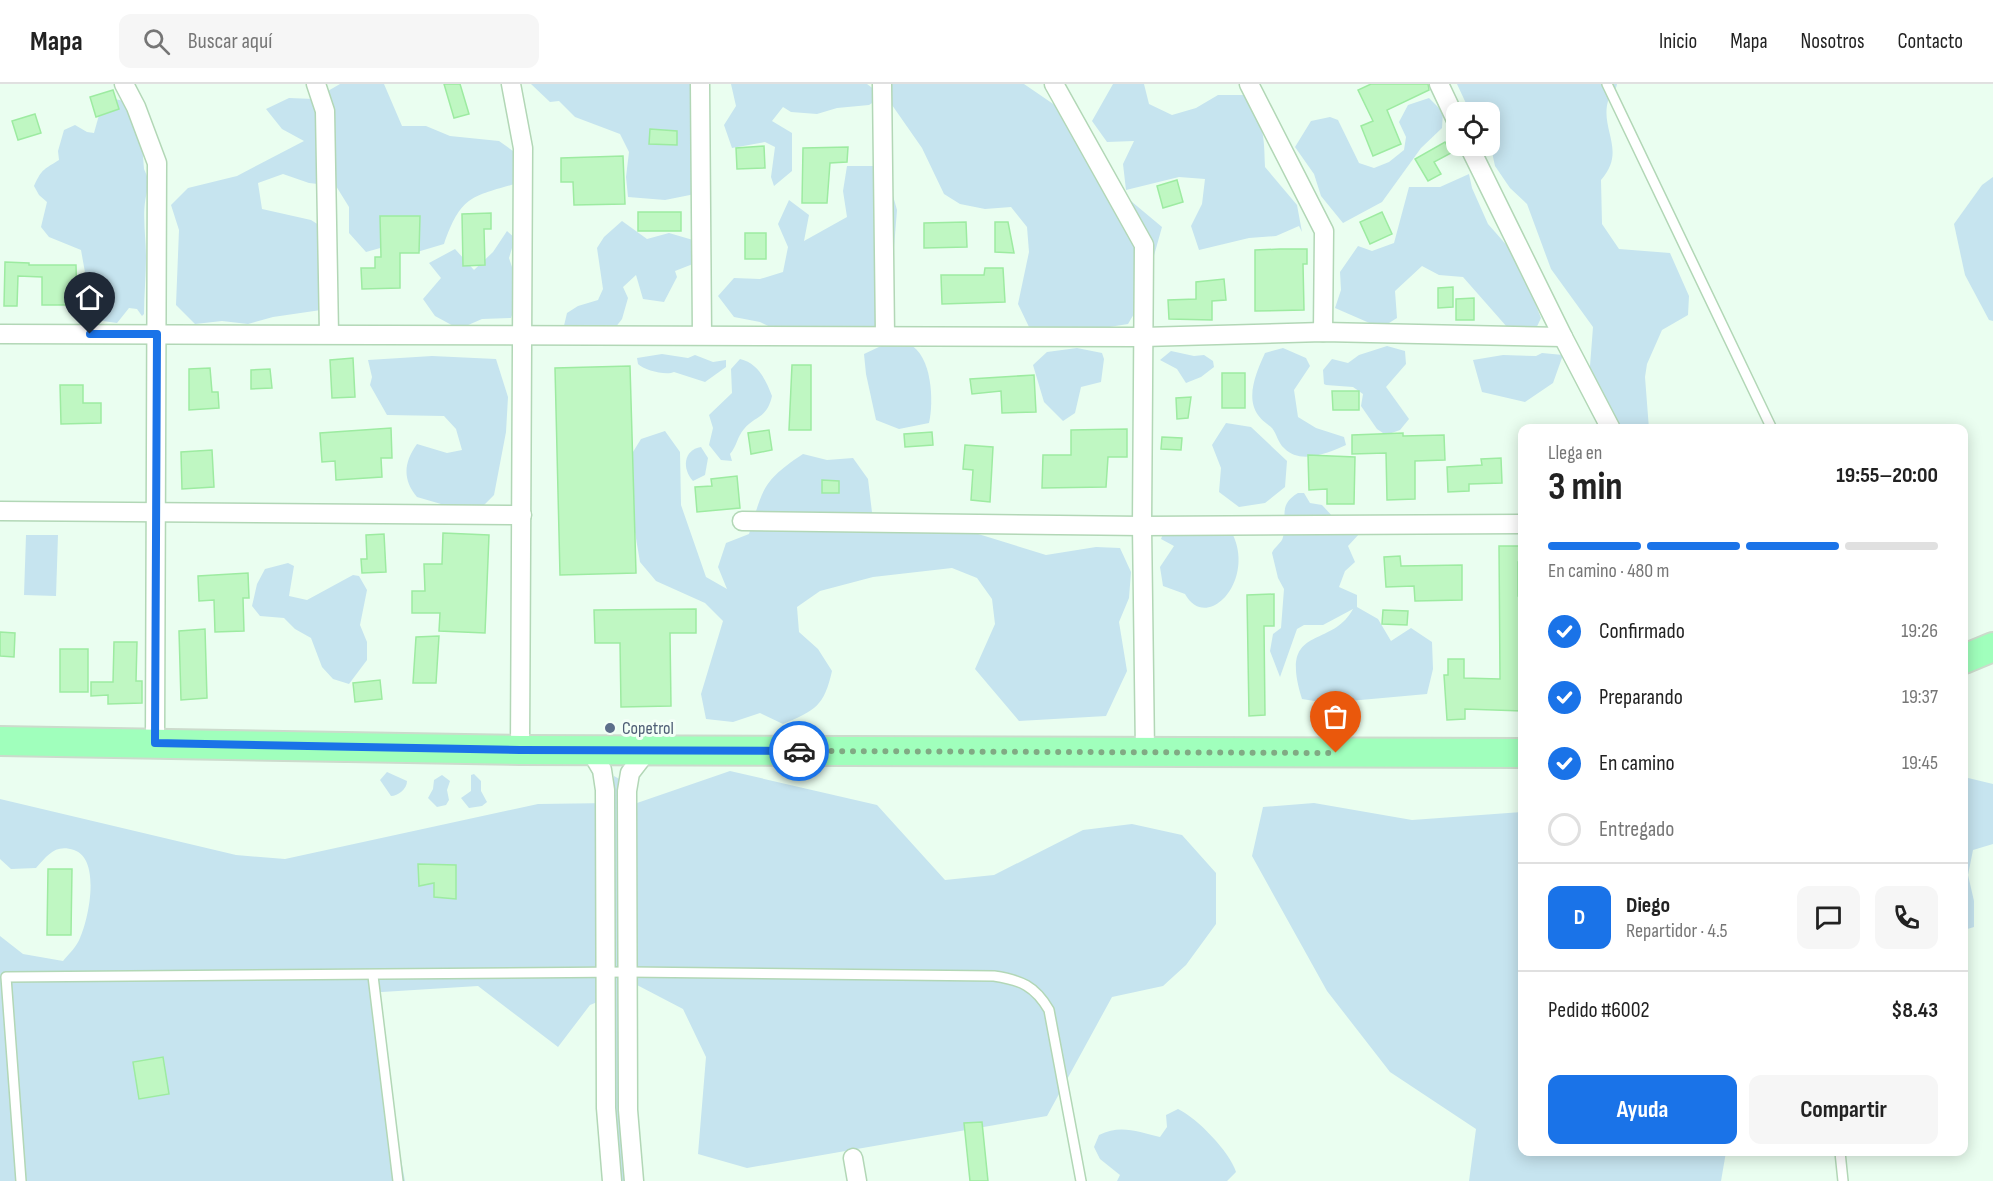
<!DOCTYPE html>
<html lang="es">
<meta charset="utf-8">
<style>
body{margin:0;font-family:"Sofia Sans Condensed",sans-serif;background:#f6f6f6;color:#222;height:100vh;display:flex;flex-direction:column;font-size:22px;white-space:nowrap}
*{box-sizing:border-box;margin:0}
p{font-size:20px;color:#767676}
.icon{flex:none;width:33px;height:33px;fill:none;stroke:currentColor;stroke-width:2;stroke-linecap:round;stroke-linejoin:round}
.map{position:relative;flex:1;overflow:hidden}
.panel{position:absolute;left:1518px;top:340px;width:450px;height:732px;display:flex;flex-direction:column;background:#fff;border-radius:12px;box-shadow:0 3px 15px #0003}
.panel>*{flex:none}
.tools{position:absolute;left:1446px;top:18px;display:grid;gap:12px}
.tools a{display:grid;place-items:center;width:54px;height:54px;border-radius:12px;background:#fff;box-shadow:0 3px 15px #0003;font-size:30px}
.pin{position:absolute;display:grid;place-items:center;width:51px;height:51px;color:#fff;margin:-62px -26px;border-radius:50% 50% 50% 0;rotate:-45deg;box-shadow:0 0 6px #0007}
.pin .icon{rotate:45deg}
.courier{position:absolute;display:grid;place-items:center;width:60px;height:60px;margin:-30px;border:4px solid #1a73e8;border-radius:50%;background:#fff;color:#222;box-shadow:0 2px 8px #0007}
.summary em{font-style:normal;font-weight:700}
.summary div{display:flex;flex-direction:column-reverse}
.summary{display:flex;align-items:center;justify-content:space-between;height:102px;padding:0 30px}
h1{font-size:39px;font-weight:700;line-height:45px}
.bar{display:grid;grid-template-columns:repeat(4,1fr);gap:9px 6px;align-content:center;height:72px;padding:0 30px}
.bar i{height:8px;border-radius:4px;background:#e0e0e0}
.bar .on{background:#1a73e8}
.bar p{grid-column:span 4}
.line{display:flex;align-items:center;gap:15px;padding:0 30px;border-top:2px solid #e0e0e0}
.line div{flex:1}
.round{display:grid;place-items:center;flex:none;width:63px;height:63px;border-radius:12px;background:#f6f6f6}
ol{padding:0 30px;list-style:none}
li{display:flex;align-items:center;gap:18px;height:66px}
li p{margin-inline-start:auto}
li .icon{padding:6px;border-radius:50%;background:#1a73e8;color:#fff;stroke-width:4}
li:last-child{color:#767676}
li i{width:33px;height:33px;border:3px solid #e0e0e0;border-radius:50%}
.primary-button{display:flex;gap:12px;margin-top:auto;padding:12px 30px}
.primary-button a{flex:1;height:69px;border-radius:12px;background:#1a73e8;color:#fff;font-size:24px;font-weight:700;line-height:69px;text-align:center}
.primary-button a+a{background:#f6f6f6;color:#222}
header{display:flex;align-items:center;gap:36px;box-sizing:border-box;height:84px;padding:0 30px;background:#fff;border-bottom:2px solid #e0e0e0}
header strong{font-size:28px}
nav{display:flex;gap:33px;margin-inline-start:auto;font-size:21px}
.search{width:420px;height:54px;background:#f6f6f6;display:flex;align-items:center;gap:15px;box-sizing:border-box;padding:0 21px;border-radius:12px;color:#767676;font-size:22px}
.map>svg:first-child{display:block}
</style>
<header>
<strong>Mapa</strong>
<div class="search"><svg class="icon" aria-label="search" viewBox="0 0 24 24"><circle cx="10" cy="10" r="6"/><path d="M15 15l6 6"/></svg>Buscar aquí</div>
<nav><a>Inicio</a><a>Mapa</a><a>Nosotros</a><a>Contacto</a></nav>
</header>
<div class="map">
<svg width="1993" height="1097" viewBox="0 0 1993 1097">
<rect width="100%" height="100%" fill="#eafef0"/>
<!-- green -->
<g fill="#c6e4ef">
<path d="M340 0H384L402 42H426L450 52 499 57 520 72 521 98C473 113 462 109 444 160L417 168 391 161 366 168 349 149V123L336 102 309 99 283 90 258 99 262 125 311 136 333 150 330 177 319 200 321 226 273 233 248 240 222 237 195 240 176 221 179 146 171 121 188 104 237 92 304 57 282 45 266 25 289 14 314 15Z"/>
<polygon points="531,0 705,0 695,110 665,116 628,113 626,93 629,68 620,50 575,33 559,17 550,18"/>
<polygon points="731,0 867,0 883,12 869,21 837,24 817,30 791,28 783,23 772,37 792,49 792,87 774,102 771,93 775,63 765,58 732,64 724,41 736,22"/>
<polygon points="892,0 1024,0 1062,26 1101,92 1162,143 1141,218 1128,240 1078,248 1029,243 1018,220 1029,168 1027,143 1011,123 985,125 960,120 944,110 922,64 892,21"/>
<path d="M1113 0H1144L1149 20 1172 31 1196 24 1218 11H1244C1264 38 1264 50 1265 83L1297 121 1302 148 1299 142 1276 152 1249 154 1199 166 1191 142 1202 120 1205 95 1179 93 1126 106 1123 80 1134 57 1107 58 1092 37Z"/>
<path d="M1457 0H1617C1616 7 1610 11 1608 17 1600 46 1627 67 1601 96L1602 140 1619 165 1670 169 1689 212 1688 231 1662 246 1647 280 1645 293 1649 345H1610L1589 295 1593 243 1551 185 1527 120 1510 104 1495 82 1490 59V28H1470Z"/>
<polygon points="1429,14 1443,28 1442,44 1421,64 1382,118 1343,139 1321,112 1314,90 1295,63 1311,37 1330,33 1338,36 1359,79 1374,84 1389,78 1404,66 1406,53 1399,38 1408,21"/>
<path d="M115 15 128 18 142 60 144 85 150 99C140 123 146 149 146 173 146 192 144 211 144 230L142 232 137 225 129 224 117 239 96 236 81 227 86 194 81 166 49 153 41 143 47 118 39 111 34 102C42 84 45 85 59 76L58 67 64 46 75 41 87 48 94 49 99 31Z"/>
<polygon points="847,82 873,82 890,101 897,126 888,239 866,256 783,249 760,238 734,233 718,212 734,194 760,195 783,188 788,163 778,140 789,116 809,131 804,157 847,133 843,107"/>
<polygon points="1469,90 1472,104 1488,140 1517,173 1541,234 1532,253 1507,243 1463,193 1439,191 1422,182 1395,207 1397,234 1381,244 1335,224 1341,206 1340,188 1358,162 1372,167 1394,159 1409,103 1440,103"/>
<polygon points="1993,93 1993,237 1989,236 1965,191 1954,140 1982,101"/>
<polygon points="622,137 647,155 669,149 693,156 698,178 675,187 677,193 664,218 643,215 636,191 623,203 628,214 622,235 608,253 563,246 567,229 578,222 598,216 603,205 597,164 604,153"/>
<polygon points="507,147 515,154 509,174 520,207 511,234 482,235 459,245 435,232 423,215 441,194 429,179 455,165 474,186 493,168"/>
<path d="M909 260C932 271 934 317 929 339L899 345 876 336 866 290 864 270 881 262Z"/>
<polygon points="1387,262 1405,267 1406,280 1386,303 1409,335 1400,346 1386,351 1377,345 1361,322 1363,310 1353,303 1326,301 1324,300 1323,286 1332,275 1348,279 1359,271"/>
<polygon points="1077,264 1102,269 1104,275 1101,298 1081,303 1075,329 1063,337 1044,318 1033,281 1047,268"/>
<path d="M1283 264 1306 274 1310 282 1294 306 1298 333 1316 344 1344 353 1346 361C1328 369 1300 381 1284 364 1278 359 1277 350 1272 344 1268 340 1262 337 1258 331 1245 313 1257 287 1265 269Z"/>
<polygon points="1171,267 1194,272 1204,271 1213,277 1214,283 1201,293 1186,299 1177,285 1160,276"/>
<polygon points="1542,269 1563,271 1553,299 1525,318 1482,308 1473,276 1503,271 1536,272"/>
<path d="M662 270 688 274 695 271 713 278 726 276V283L705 298 674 288C666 292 644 286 638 280L637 274Z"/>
<path d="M432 272 496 275 508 313 506 348 494 411 478 427H465L417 413C402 395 404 378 417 360L447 369 462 366 456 345 444 332 387 331 370 301 372 293 368 276Z"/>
<path d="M740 275C758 279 766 296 772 312 767 335 754 332 744 345 737 353 737 362 730 370L732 377 721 376 709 361 713 344 709 331 732 309 731 285Z"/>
<polygon points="1226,339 1251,343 1287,377 1285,403 1265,419 1239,423 1219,408 1221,384 1212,361"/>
<path d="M665 347 680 368 681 421 706 493 727 505 718 483 726 459 749 450C763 405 762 397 803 370L827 376 853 374 868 395 874 445 975 449 1046 471 1096 463 1120 464 1131 488 1129 514 1119 538 1127 587 1106 632 1019 637 975 585 995 540 992 515 977 494 952 484 873 493 820 507 797 523 799 548 818 565 832 587C824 622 816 626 783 640L760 629 733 638 706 635 701 610 723 537 705 519 656 497 640 478 627 401 628 376 641 355Z"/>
<path d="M701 363 708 374 705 391 693 397C682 385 683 366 701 363Z"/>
<path d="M1298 409H1304L1310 419 1322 421 1334 434 1360 449 1348 462 1355 478 1345 487 1339 503 1357 511V523L1378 535 1391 557 1411 544 1432 558 1433 585 1427 610 1327 619 1302 615C1278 539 1331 566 1353 525L1323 541H1304L1297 545 1280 593 1270 567 1273 550 1281 544 1284 505 1278 494 1272 469C1274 463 1282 459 1283 453 1289 435 1276 422 1298 409Z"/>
<path d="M1230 445C1259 495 1207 550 1185 510L1163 502 1160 483 1174 462 1161 455 1163 450Z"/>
<polygon points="26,451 58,451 56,512 24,511"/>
<polygon points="288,479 294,482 289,512 307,516 353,491 359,492 367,506 360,541 367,558 367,576 349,600 333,595 322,583 311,554 295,545 284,534 260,532 252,522 257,500 265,485"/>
<path d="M730 687 877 721 945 796 994 791 1083 746 1132 740 1182 751 1216 789V840L1186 881 1163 902 1112 913 1047 1032 747 1084 698 1070 706 973 683 925 637 901 622 908 628 1097H618L612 1024V912L590 921 558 963 478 902 382 908 370 909 405 1097H0V852L23 870 63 877C69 870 77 862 80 854 89 834 101 775 74 766 55 760 48 771 36 784L11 785 0 775V715L236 771 285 775 538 720 611 719 614 692 621 696V719H637Z"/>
<path d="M387 688 407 697C407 705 398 712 391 712L380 696Z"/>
<polygon points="474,690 481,697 481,707 487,718 482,722 469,724 461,714 471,707 471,691"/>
<polygon points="442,691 450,697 447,706 449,716 446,721 437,723 428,714 433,705 434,696"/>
<polygon points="1964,693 1993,700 1993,760 1973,766 1968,791 1974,817 1974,843 1964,846"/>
<polygon points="1314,719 1412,736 1522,728 1522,1068 1726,1068 1721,1097 1469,1097 1476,1045 1390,988 1327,907 1252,772 1263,723"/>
<path d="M1178 1025C1197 1034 1230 1068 1236 1088L1227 1097H1117L1120 1091 1100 1075 1094 1063 1099 1051C1121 1040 1138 1048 1160 1053L1167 1043 1166 1031Z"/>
</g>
<!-- building -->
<g fill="#bff7c2" stroke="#9deba1" stroke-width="1.5">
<polygon points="444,0 460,0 469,30 454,34"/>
<polygon points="1371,0 1428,0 1429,6 1387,26 1401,60 1373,72 1361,42 1373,37 1358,6"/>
<polygon points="113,6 119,25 96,33 90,13"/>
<polygon points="35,30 41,49 18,56 12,37"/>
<polygon points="650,45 677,47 677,61 649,60"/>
<polygon points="1445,58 1451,69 1434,78 1441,90 1428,97 1415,75"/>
<polygon points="764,62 765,84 737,85 736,64"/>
<polygon points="848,63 847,78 830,79 827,119 802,119 803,64"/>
<polygon points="623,72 625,120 574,121 573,98 561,98 561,74"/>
<polygon points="1177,96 1183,118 1163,124 1157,102"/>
<rect x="638" y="128" width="43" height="19"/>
<polygon points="1382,128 1392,150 1370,160 1360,138"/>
<polygon points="491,129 491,145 484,145 485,181 463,182 462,130"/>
<polygon points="380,132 420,132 419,169 400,169 400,204 362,205 361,184 375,184 375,173 381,173"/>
<polygon points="966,138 967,163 924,164 924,139"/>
<polygon points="995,138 1008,138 1014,169 995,168"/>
<rect x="745" y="149" width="21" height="26"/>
<polygon points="1280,165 1307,165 1307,180 1303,180 1304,226 1255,227 1255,166"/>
<polygon points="5,178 29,179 29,181 76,181 77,221 42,221 42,193 18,192 17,222 4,222"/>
<polygon points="985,184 1003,184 1005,218 942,220 941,191 984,191"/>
<polygon points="1224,195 1226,216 1212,217 1212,236 1169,235 1168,216 1196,215 1196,198"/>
<polygon points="1453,203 1453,223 1438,224 1438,204"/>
<polygon points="1474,214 1474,236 1456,236 1456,215"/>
<polygon points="353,274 355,313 332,314 330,276"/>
<polygon points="792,281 811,281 811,346 789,346"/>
<polygon points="630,282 636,489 560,491 555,284"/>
<polygon points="210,284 212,308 218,308 219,324 189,326 189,285"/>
<polygon points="270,285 272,304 251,305 251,286"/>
<rect x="1222" y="289" width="23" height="35"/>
<polygon points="1034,291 1036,328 1002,329 1001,307 972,310 970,295"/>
<polygon points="60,301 83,301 83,319 101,319 101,339 61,340"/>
<polygon points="1332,307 1359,307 1359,326 1333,326"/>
<polygon points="1191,313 1188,334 1177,335 1176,314"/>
<polygon points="391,344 392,374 381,374 382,393 336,396 335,377 322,378 320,349"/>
<polygon points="1127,345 1127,373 1108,373 1106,403 1042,404 1043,371 1071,371 1071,346"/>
<polygon points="769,346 772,366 751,370 748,349"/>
<polygon points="932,348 933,361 905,363 904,350"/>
<polygon points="1403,349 1403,352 1444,351 1445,376 1415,377 1415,415 1387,416 1386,369 1352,370 1352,351"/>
<polygon points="1162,353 1182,354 1181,366 1161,365"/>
<polygon points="965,361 993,363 990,418 971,416 973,386 963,385"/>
<polygon points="212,366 214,403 182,405 181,368"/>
<polygon points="1308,371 1355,373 1354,420 1327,420 1327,405 1309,406"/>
<polygon points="1501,374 1502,399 1469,400 1469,407 1448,408 1447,383 1482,381 1481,375"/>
<polygon points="737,392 740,424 697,428 695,403 712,402 711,395"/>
<polygon points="822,396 839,397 839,409 822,409"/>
<polygon points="443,449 489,451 485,549 439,547 440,529 412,529 412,507 425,507 424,480 442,480"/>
<polygon points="384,450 386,488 362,489 361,475 367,475 366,451"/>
<polygon points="1499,462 1522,462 1522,478 1518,478 1518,512 1522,512 1522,627 1465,625 1465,635 1447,636 1444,591 1448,591 1448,575 1464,575 1464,594 1500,595"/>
<polygon points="1400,472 1401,482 1462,481 1462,516 1415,517 1414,502 1386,503 1384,473"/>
<polygon points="248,489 249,514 243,514 244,547 215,548 214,516 199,517 198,492"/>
<polygon points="1274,510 1274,542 1264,542 1265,631 1249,632 1247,511"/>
<polygon points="696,525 696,549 670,549 671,622 621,623 620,559 595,559 594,526"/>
<polygon points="1383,526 1408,527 1407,541 1382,540"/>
<polygon points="205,545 207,614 181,616 179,547"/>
<polygon points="0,548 15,549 14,573 0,572"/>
<polygon points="439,552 436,599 413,599 416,553"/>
<polygon points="114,558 137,558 136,597 142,597 142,619 108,620 108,611 91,612 91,598 113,598"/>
<rect x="60" y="565" width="28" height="43"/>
<polygon points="380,596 382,615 355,618 353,599"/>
<polygon points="418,780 456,781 456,815 434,813 434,799 419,802"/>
<polygon points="48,785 72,785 71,851 47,851"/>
<polygon points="163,973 169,1010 139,1015 133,978"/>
<polygon points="982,1038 988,1097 970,1097 964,1039"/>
</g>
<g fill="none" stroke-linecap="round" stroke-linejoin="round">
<defs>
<g id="service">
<polyline points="1607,0 1772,345"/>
<polyline points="373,892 398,1097"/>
<polyline points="1840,1068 1843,1097"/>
<path d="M21 1097 6 893 628 888 994 892C1021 896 1035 902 1049 926L1081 1097"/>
</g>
<g id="minor">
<polyline points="124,0 136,23 157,79 155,659"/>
<polyline points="316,0 325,27 329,250"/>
<polyline points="511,0 523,64 520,666"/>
<polyline points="700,0 702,251"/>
<polyline points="882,0 885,251"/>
<polyline points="1054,0 1144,161 1142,442 1145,668"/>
<polyline points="1249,0 1324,147 1323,248"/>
<polyline points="1439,0 1456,36"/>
<polyline points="1469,62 1563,253 1611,345"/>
<polyline points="0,250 1143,253 1323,248 1563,253"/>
<polyline points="0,427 522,431"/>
<polyline points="742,437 1142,442 1522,440"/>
<polyline points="590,666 602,686 605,706 606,1024 612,1097"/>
<polyline points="853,1074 857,1097"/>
<polyline points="634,1097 628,1026 627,707 630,689 647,667"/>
</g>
<g id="primary">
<polyline points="1964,575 1993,563"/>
<polyline points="0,657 520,666 1522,669"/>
</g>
</defs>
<!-- service casing -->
<use href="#service" stroke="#b2d7b6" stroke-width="12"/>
<!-- minor casing -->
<use href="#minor" stroke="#b2d7b6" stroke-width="21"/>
<!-- primary casing -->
<use href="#primary" stroke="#ccdbcc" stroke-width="32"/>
<!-- service -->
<use href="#service" stroke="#fff" stroke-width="9"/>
<!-- minor -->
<use href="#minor" stroke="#fff" stroke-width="18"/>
<!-- primary -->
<use href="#primary" stroke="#a0ffbc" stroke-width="28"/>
</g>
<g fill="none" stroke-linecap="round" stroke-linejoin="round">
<!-- done -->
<polyline stroke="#81aa84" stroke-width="6" stroke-dasharray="0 10.8" points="799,667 1336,669"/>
<!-- route -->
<polyline stroke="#1a73e8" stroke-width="8" points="90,250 157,250 155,659 520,666 799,667"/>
</g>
<!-- markers -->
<circle fill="#5c6f8a" stroke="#f2fff6" stroke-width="2" cx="610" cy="644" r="6"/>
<g text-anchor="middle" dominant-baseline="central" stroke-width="6" stroke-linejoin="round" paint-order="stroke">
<!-- service labels -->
<g font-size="18" fill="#4e5e75" stroke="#f2fff6" text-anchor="start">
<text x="622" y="644">Copetrol</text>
</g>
</g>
</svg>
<div class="tools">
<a><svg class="icon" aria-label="locate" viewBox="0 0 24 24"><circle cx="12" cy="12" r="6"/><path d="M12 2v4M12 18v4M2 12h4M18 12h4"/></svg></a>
</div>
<div class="pin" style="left:1336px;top:669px;background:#ea580c"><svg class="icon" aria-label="bag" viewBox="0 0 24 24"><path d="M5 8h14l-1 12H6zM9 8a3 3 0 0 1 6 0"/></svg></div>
<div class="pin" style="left:90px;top:250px;background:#1f2937"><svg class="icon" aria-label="home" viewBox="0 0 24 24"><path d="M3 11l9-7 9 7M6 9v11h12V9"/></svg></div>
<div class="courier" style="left:799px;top:667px"><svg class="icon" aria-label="car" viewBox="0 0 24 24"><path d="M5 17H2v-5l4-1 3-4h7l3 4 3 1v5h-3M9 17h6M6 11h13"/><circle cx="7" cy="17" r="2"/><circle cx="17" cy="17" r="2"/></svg></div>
<section class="panel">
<div class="summary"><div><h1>3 min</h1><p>Llega en</p></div><em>19:55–20:00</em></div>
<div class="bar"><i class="on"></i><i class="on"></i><i class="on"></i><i></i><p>En camino · 480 m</p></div>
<ol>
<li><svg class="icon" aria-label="check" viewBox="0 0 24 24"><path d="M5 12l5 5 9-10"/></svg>Confirmado<p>19:26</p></li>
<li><svg class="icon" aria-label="check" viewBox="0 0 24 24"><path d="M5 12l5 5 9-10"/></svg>Preparando<p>19:37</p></li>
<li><svg class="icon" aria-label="check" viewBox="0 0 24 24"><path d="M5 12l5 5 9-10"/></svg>En camino<p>19:45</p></li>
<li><i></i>Entregado</li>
</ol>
<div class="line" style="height:108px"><b class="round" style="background:#1a73e8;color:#fff">D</b><div><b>Diego</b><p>Repartidor · 4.5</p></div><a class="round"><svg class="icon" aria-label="chat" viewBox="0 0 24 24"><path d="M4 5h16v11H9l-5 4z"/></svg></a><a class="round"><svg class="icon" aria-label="phone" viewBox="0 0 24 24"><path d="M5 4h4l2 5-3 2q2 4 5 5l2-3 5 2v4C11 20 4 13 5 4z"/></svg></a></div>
<div class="line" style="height:78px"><div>Pedido #6002</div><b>$8.43</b></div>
<div class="primary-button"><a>Ayuda</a><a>Compartir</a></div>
</section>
</div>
